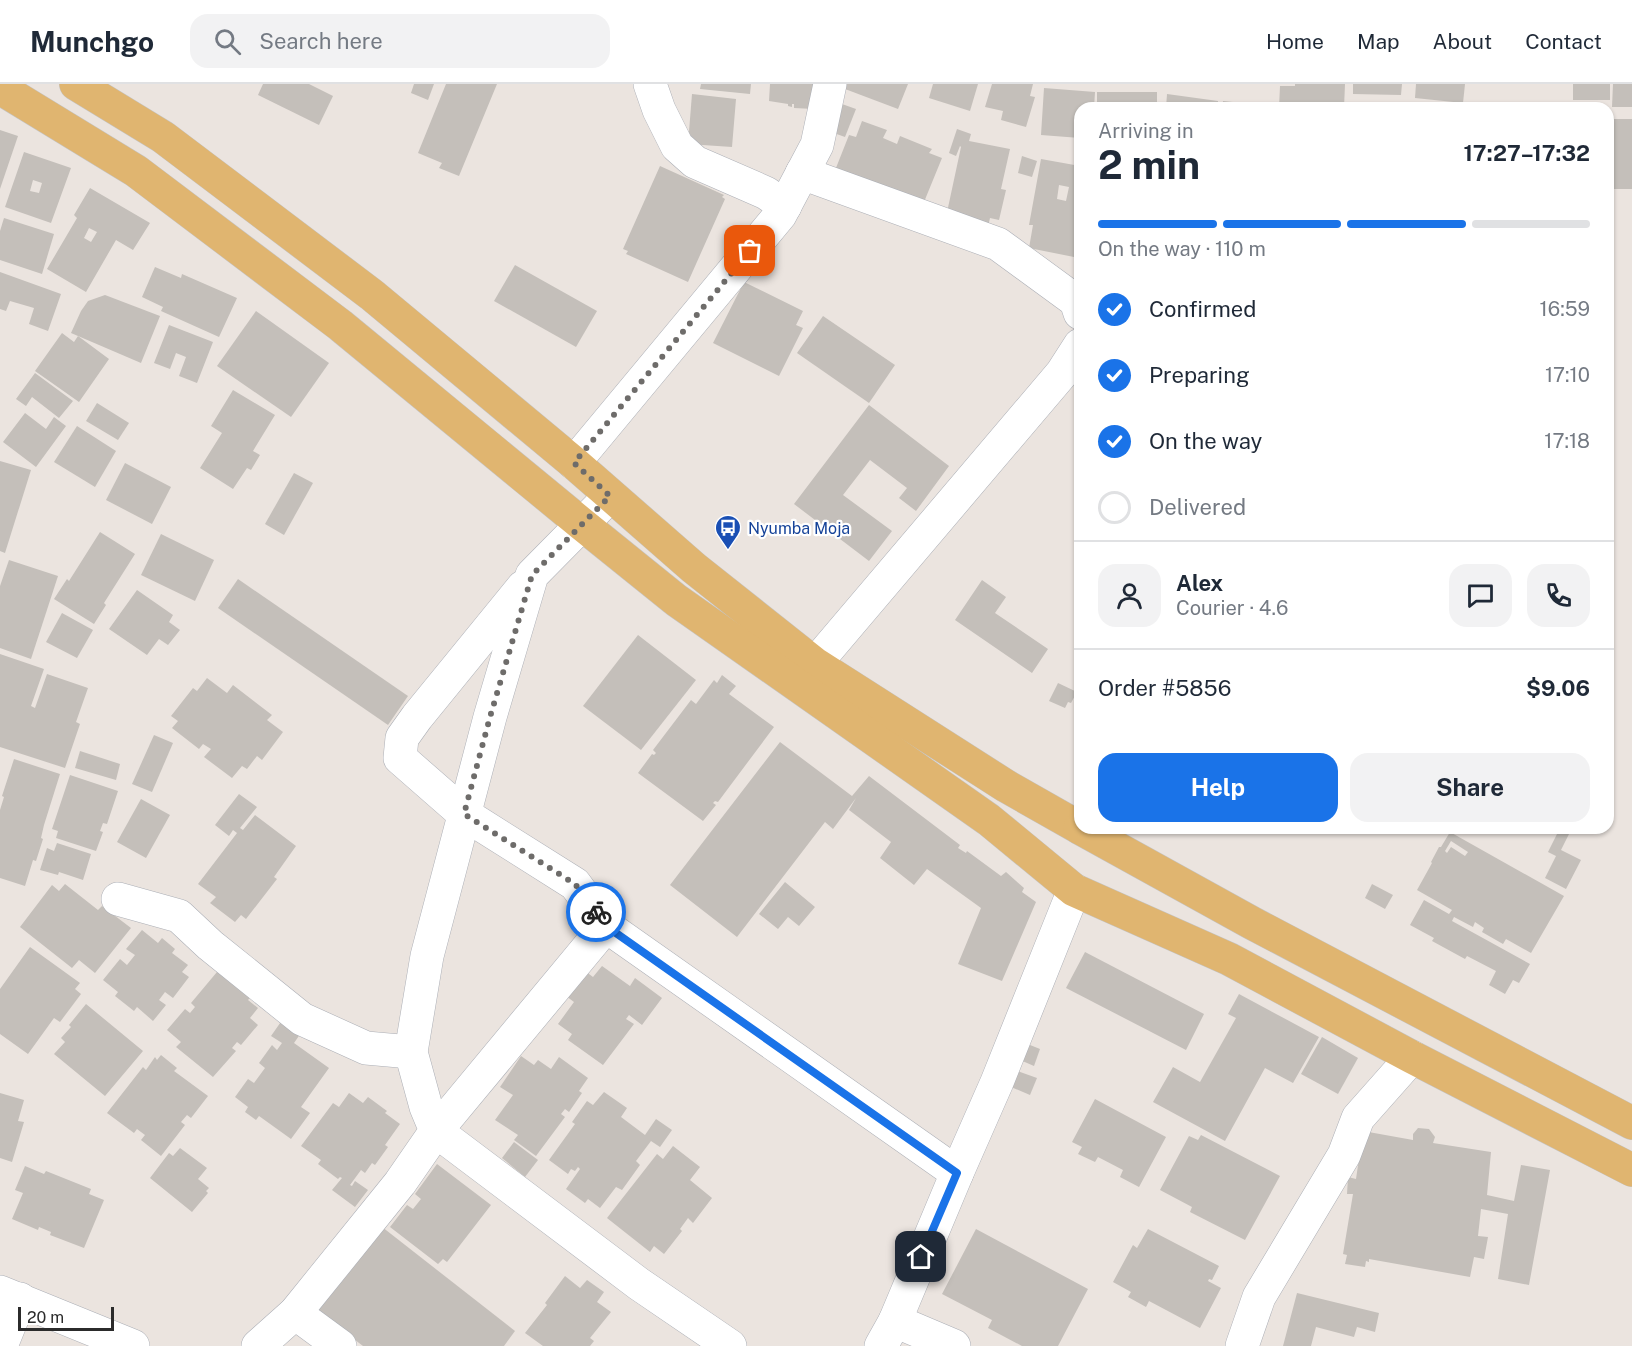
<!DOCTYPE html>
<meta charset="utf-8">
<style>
body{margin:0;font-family:"Public Sans",sans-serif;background:#f2f2f3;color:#1f2937;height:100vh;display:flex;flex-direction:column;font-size:22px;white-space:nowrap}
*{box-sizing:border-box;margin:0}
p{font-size:20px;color:#747a83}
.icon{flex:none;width:33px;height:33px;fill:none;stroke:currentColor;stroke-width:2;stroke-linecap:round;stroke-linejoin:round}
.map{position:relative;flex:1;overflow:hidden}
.sheet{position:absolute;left:1074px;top:18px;width:540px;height:732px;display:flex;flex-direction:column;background:#fff;border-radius:18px;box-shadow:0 2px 4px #0004}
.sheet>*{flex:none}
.scale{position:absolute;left:18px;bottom:15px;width:96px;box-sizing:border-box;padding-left:6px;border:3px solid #2b2b2b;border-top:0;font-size:16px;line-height:21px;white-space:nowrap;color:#2b2b2b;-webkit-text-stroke:4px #fff;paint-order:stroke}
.pin{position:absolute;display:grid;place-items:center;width:51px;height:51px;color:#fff;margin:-26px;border-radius:12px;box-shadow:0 3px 9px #0006}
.courier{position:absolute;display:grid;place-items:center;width:60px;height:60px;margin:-30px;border:4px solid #1a73e8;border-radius:50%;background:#fff;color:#222;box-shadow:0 2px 8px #0007}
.overview em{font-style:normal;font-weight:700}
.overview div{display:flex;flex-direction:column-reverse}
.overview{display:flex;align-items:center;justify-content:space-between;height:102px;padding:0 24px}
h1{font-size:39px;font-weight:700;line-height:45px}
.bar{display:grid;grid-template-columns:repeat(4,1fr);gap:9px 6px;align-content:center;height:72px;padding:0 24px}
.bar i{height:8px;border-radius:4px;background:#e0e1e3}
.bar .on{background:#1a73e8}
.bar p{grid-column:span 4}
.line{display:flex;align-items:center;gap:15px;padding:0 24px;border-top:2px solid #e0e1e3}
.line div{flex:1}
.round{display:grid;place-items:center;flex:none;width:63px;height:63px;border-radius:18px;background:#f2f2f3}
ol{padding:0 24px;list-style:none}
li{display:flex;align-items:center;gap:18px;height:66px}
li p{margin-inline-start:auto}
li .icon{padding:6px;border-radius:50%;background:#1a73e8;color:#fff;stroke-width:4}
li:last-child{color:#747a83}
li i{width:33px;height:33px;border:3px solid #e0e1e3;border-radius:50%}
.action{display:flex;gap:12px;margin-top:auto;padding:12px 24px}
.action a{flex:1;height:69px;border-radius:18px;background:#1a73e8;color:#fff;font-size:24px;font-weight:700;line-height:69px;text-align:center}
.action a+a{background:#f2f2f3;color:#1f2937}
header{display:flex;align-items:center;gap:36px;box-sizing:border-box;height:84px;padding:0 30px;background:#fff;border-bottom:2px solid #e0e1e3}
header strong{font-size:28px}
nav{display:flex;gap:33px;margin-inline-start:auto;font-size:21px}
.search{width:420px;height:54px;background:#f2f2f3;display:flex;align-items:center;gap:15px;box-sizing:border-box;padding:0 21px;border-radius:18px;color:#747a83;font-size:22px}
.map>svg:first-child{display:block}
</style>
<header>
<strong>Munchgo</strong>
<div class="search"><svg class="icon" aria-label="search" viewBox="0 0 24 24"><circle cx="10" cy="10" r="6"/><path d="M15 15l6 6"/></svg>Search here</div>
<nav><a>Home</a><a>Map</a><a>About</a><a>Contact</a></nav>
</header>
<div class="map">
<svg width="1632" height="1262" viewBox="0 0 1632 1262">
<rect width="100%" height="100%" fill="#ebe4df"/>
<!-- building -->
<g fill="#c4bfba" fill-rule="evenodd">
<polygon points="263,0 309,0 333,12 319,41 258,11"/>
<polygon points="414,0 434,0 428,16 411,9"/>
<polygon points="446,0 497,0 459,92 439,84 442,79 418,69"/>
<polygon points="701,0 751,0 750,10 700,5"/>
<polygon points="770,0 814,0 814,25 794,24 794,20 792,20 792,23 788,22 788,20 769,17"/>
<polygon points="847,0 908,0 898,25 845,5"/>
<polygon points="933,0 978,0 970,27 929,14"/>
<polygon points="992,0 1033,0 1030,12 1035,13 1026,43 1001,36 1003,27 985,23"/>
<polygon points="1295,0 1345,0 1344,24 1279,24 1280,2 1295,2"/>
<polygon points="1353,0 1402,0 1401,11 1353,10"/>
<polygon points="1416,0 1465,0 1463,19 1415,14"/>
<rect x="1573" y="0" width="37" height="16"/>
<polygon points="1613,0 1632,0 1632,23 1612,23"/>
<polygon points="1044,4 1095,8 1094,24 1080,24 1080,54 1041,51"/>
<rect x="1097" y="8" width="60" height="16"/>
<polygon points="692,10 736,15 732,63 688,60"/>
<polygon points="1167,10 1218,17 1218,24 1166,24"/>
<polygon points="1223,17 1273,22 1273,24 1222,24"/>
<polygon points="842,20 856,25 845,53 831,48"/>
<rect x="1608" y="35" width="24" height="70"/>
<polygon points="862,37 887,46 883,54 897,60 900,52 932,65 929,69 942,74 924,118 834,89 849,51 856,53"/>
<polygon points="957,45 971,50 969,57 1010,65 1001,105 1006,106 999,136 990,134 987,147 946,133 961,63 960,62 956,72 949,69"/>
<polygon points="0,46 18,52 0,105"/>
<path d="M24 68 71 84 51 139 5 123ZM33 96 42 99 39 109 30 107Z"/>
<polygon points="1022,72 1037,77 1032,93 1018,89"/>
<path d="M1041 75 1080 82V142L1074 173 1029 164 1033 141H1029ZM1059 101 1069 103 1066 117 1057 115Z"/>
<polygon points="660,82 724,111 722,113 725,115 688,198 626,170 628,167 623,165"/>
<path d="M90 104 150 139 133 166 116 156 86 208 47 185 77 134 74 131ZM89 144 97 148 91 158 84 154Z"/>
<polygon points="4,134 54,150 42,190 0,176 0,147"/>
<polygon points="515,181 597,227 576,263 494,217"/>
<polygon points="155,183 181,194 182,190 237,214 219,253 161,227 163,223 142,213"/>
<polygon points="0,188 61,210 48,247 29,240 34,224 10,217 6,227 0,225"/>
<polygon points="744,198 803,227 796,241 803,244 779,292 713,259"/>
<polygon points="105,211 160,232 141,279 71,249 81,227 88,217"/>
<polygon points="256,227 329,279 291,333 217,282"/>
<polygon points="823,232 895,281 869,319 797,269"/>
<polygon points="169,241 213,258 197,299 179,292 186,273 176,269 170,285 154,279"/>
<polygon points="62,249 74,258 78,252 109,275 79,318 35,287"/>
<polygon points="35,289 73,317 59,334 32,313 26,322 16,315"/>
<polygon points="233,306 275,331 253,367 260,371 251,386 247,384 233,405 200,384 222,349 211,342"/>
<polygon points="97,319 129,339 118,356 86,337"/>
<polygon points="869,321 949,382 916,427 899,414 907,404 870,376 843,411 892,447 869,477 794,420"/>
<polygon points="25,329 46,345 54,333 66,342 36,383 3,358"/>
<polygon points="77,342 116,367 95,403 54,378"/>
<polygon points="0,377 31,386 5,469 0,467"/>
<polygon points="125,379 171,403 152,440 106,416"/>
<polygon points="294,389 313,399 284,451 265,440"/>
<polygon points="100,448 135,470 104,519 106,521 94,540 54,515 67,495 69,497"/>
<polygon points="161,450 214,476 195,517 141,491"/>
<polygon points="9,476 58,492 31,575 0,564 0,502"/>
<polygon points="238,495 408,612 388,641 218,524"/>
<polygon points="982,496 1006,513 995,529 1048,565 1032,589 955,536"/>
<polygon points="137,506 173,531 169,538 180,546 168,561 159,555 147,571 109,545"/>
<polygon points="62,529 93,546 77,574 46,558"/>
<polygon points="638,551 696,596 641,666 583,622"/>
<polygon points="0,570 44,585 31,622 35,624 47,590 88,604 76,638 80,640 65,684 0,663"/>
<polygon points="722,591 736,602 729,610 774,643 718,718 715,717 713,719 716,721 703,737 638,689 652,670 654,671 656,669 653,666 691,616 696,620 714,596 717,599"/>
<polygon points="207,594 227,609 233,601 272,631 267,636 283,648 262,676 257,672 247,685 242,682 232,694 204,673 211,665 203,660 199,665 172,644 178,637 171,632 193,604 197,607"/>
<polygon points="1058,599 1077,608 1071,619 1068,618 1065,624 1049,617"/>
<polygon points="154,651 173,659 152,708 132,700"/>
<polygon points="780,658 852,712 869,692 960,761 958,764 966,769 967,767 1001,792 1006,788 1024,804 1022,808 1036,818 1002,897 958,880 981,824 927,785 914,801 880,774 891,758 849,726 856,714 833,745 825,738 737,853 670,801"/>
<polygon points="80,667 120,680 116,696 75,684"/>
<polygon points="14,675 60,690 44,741 41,754 43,755 36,777 33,776 25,802 0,794 0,726 4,713 2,712"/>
<polygon points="70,691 118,707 107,740 103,739 100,747 103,748 96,767 56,754 58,747 52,745"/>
<polygon points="239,710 257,723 240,744 243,746 255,731 296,762 274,793 277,795 246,835 241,831 235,838 210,819 216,813 198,800 237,749 233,746 229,752 215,741"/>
<polygon points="141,715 170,731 146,774 117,758"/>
<polygon points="1560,744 1572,744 1561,766 1581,776 1566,805 1545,794 1556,772 1548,768"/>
<path d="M1450 748 1564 812 1531 869 1506 855 1503 860 1482 848 1484 844 1475 838 1473 843 1454 833 1452 837 1530 880 1519 899 1513 896 1505 910 1489 901 1496 887 1467 872 1465 875 1432 857 1434 854 1410 841 1424 816 1449 830 1452 826 1417 806 1432 779 1431 778 1439 763H1441ZM1451 757 1468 768 1465 772 1451 763 1447 769 1445 767Z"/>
<polygon points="57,759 91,770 83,796 59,788 58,791 40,786 47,764 54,767"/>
<polygon points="785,798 815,823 799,842 788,833 778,845 759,830"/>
<polygon points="65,800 98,826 102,822 131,844 95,889 79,876 72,884 20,843 52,801 59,807"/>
<polygon points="1372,800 1393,811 1385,825 1365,814"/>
<polygon points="142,846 158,859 162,854 175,865 172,869 188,881 182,888 189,893 173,914 165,908 159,916 166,921 153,937 137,923 134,927 115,912 118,908 103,896 120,875 127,881 135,871 126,865"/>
<polygon points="30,863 80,899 75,905 81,910 60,938 54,934 28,970 0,950 0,905"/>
<polygon points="1085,868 1204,930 1186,966 1066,904"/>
<polygon points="222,882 254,909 248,916 258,924 250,934 258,941 241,961 237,958 232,964 236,967 213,993 176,963 181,958 167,946 185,925 190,929 195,923 191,919"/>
<polygon points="602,882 630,902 635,894 662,914 642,941 629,931 626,935 634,940 603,981 568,956 572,950 558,940 574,918 566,912 585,887 593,893"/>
<polygon points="1239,910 1319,953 1293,999 1265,984 1225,1057 1153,1018 1173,983 1200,998 1236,934 1228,930"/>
<polygon points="86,920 143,967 105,1012 54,970 65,958 61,954 71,943 69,941"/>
<polygon points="285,932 303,946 294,959 329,984 301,1023 310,1029 291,1055 259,1032 256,1036 245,1028 248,1023 235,1013 248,995 254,999 265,984 259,979 272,961 277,966 282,959 271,952"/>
<polygon points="1322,953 1358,974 1338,1010 1301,990"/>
<polygon points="1020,957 1040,965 1034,982 1013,973"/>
<polygon points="161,971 177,984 174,987 208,1012 191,1034 187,1031 181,1038 185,1041 161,1072 141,1056 145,1051 137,1045 134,1049 107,1029 143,983 146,986 155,973 157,976"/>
<polygon points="521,972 534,981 538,976 551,985 559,973 588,994 579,1007 582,1009 569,1028 565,1025 561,1030 565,1033 536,1072 514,1056 518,1051 495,1036 513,1011 500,1003"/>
<polygon points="1012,985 1037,994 1030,1011 1004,1000"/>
<polygon points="604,1008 627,1024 621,1033 645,1051 656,1035 672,1046 660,1063 651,1057 636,1077 640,1081 622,1106 616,1103 600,1124 588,1115 585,1119 566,1105 580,1085 578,1083 575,1087 571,1085 568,1090 549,1076 575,1040 572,1038 587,1017 593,1021"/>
<polygon points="0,1009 24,1016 18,1037 24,1038 12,1078 0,1074"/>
<polygon points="349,1009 363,1019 368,1013 387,1027 385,1029 400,1040 385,1061 388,1063 375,1081 372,1079 365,1089 361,1086 350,1101 352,1102 355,1097 368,1106 355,1123 332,1106 342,1094 340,1093 338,1095 318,1080 321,1076 301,1062 333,1019 339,1023"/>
<polygon points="1095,1015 1166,1053 1139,1103 1120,1093 1123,1086 1098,1073 1095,1078 1078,1070 1082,1063 1072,1058"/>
<polygon points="1418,1044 1429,1045 1435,1053 1433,1059 1491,1068 1487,1111 1514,1117 1521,1081 1550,1086 1529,1201 1498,1195 1508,1130 1481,1125 1478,1152 1488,1153 1484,1175 1474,1173 1470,1193 1369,1175 1369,1178 1366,1177 1365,1183 1345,1180 1347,1171 1343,1170 1353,1110 1347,1110 1348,1093 1356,1095 1363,1047 1413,1056 1413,1050"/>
<polygon points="1201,1051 1280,1092 1245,1156 1190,1128 1192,1123 1160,1106 1189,1052 1198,1056"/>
<polygon points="514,1058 538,1076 525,1093 502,1074"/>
<polygon points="673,1062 700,1083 690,1096 712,1114 693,1139 688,1134 680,1145 682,1147 664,1170 654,1162 650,1168 607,1134 657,1070 663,1075"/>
<polygon points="180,1064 207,1084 198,1095 209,1104 206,1107 208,1109 192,1128 150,1094 169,1069 173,1072"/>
<polygon points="437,1080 491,1121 447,1178 443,1175 438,1180 390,1143 407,1121 413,1125 421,1115 415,1110"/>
<polygon points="25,1082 44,1090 46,1087 91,1105 89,1110 104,1116 84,1164 50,1151 51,1148 39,1143 38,1146 12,1135 23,1109 15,1106"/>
<polygon points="377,1139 515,1247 504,1262 363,1262 307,1219"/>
<polygon points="976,1145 1088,1205 1058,1262 1022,1262 988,1244 992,1236 942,1210"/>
<polygon points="1148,1145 1219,1182 1212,1196 1209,1195 1208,1197 1221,1204 1200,1244 1149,1217 1146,1223 1128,1213 1131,1208 1113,1198 1133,1161 1137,1164"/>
<polygon points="565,1192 580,1204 587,1196 604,1208 597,1218 611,1228 590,1254 594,1257 590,1262 543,1262 525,1249 547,1221 545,1219"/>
<polygon points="1297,1209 1379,1229 1375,1248 1357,1243 1354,1253 1316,1243 1311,1262 1283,1262"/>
</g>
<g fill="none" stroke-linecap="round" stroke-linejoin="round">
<defs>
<g id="minor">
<polyline points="650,0 659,26 677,62 695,78 766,109 785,122"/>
<polyline points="802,89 998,160 1076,217 1080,229"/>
<polyline points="574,379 780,131 817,61 830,0"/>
<polyline points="523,503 417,633 402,654 400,674 464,730 575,800 606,842 957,1089"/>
<polyline points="815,580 1062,289 1080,261"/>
<polyline points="118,815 179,832 210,861 302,935 366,964 411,968"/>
<polyline points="606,842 436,1047 639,1200 730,1262"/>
<polyline points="0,1208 133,1262"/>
<polyline points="295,1229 340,1262"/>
<polyline points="895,1237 954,1262"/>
<polyline points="1,1262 20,1215"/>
<polyline points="258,1262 295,1229 400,1099 436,1047 426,1023 411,968 427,872 490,633 532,491 610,412"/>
<polyline points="881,1262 895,1237 957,1089 997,998 1074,806"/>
<polyline points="1242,1262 1259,1213 1344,1071 1358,1034 1412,973"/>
</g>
<g id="primary">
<polyline points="76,0 163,53 372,211 574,379 694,484 815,580 1006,702 1080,744"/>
<polyline points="0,4 136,87 340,241 583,441 676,516 989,736 1074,806 1229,875 1412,973 1632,1086"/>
<polyline points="1080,744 1252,839 1632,1039"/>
</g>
</defs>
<!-- minor casing -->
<use href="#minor" stroke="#acafb6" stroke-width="34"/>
<!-- primary casing -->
<use href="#primary" stroke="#c4c4c4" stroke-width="34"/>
<!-- minor -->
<use href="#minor" stroke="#fff" stroke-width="33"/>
<!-- primary -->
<use href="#primary" stroke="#e0b570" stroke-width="33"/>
</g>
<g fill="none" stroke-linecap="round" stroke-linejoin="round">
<!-- done -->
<polyline stroke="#6e6c6a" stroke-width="6" stroke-dasharray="0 10.8" points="596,828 575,800 464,730 490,633 532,491 610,412 574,379 750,167"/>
<!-- route -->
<polyline stroke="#1a73e8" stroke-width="8" points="596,828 606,842 957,1089 921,1173"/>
</g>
<!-- icons -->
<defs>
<symbol id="bus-pin" viewBox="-11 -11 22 30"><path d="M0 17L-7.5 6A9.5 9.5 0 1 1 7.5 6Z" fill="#1a4fb4" stroke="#fff"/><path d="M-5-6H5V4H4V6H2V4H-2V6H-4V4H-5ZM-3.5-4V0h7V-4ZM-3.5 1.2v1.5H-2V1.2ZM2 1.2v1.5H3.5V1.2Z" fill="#fff"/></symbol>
</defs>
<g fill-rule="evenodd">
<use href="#bus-pin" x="713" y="429" width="30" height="40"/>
</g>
<g text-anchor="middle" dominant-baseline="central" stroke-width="4.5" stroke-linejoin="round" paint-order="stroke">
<!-- transit labels -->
<g font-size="16" fill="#164399" stroke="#fff" text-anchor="start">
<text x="748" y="444">Nyumba Moja</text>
</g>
</g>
</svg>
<div class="scale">20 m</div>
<div class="pin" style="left:750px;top:167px;background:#ea580c"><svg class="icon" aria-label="bag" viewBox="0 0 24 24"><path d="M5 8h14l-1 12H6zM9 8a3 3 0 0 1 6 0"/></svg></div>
<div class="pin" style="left:921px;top:1173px;background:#1f2937"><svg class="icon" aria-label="home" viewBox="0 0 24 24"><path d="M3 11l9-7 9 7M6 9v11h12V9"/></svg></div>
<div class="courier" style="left:596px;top:828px"><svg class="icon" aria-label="bike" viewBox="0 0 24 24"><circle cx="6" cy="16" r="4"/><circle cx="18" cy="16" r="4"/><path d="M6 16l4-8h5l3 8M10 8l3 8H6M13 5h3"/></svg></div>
<section class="sheet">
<div class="overview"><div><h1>2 min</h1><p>Arriving in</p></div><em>17:27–17:32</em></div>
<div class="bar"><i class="on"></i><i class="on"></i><i class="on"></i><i></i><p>On the way · 110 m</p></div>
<ol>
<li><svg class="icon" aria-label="check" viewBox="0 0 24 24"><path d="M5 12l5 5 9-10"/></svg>Confirmed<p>16:59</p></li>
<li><svg class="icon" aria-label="check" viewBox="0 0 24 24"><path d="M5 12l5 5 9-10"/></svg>Preparing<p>17:10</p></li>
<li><svg class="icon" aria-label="check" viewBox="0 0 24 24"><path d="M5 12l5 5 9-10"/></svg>On the way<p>17:18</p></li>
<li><i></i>Delivered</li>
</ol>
<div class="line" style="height:108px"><a class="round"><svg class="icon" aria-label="person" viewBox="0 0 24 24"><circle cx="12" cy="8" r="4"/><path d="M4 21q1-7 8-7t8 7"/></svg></a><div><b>Alex</b><p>Courier · 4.6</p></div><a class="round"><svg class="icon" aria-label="chat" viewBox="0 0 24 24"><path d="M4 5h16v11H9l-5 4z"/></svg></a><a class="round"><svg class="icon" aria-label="phone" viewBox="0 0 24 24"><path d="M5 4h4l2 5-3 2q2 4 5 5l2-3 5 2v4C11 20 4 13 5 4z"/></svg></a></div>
<div class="line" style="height:78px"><div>Order #5856</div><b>$9.06</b></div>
<div class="action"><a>Help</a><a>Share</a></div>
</section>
</div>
